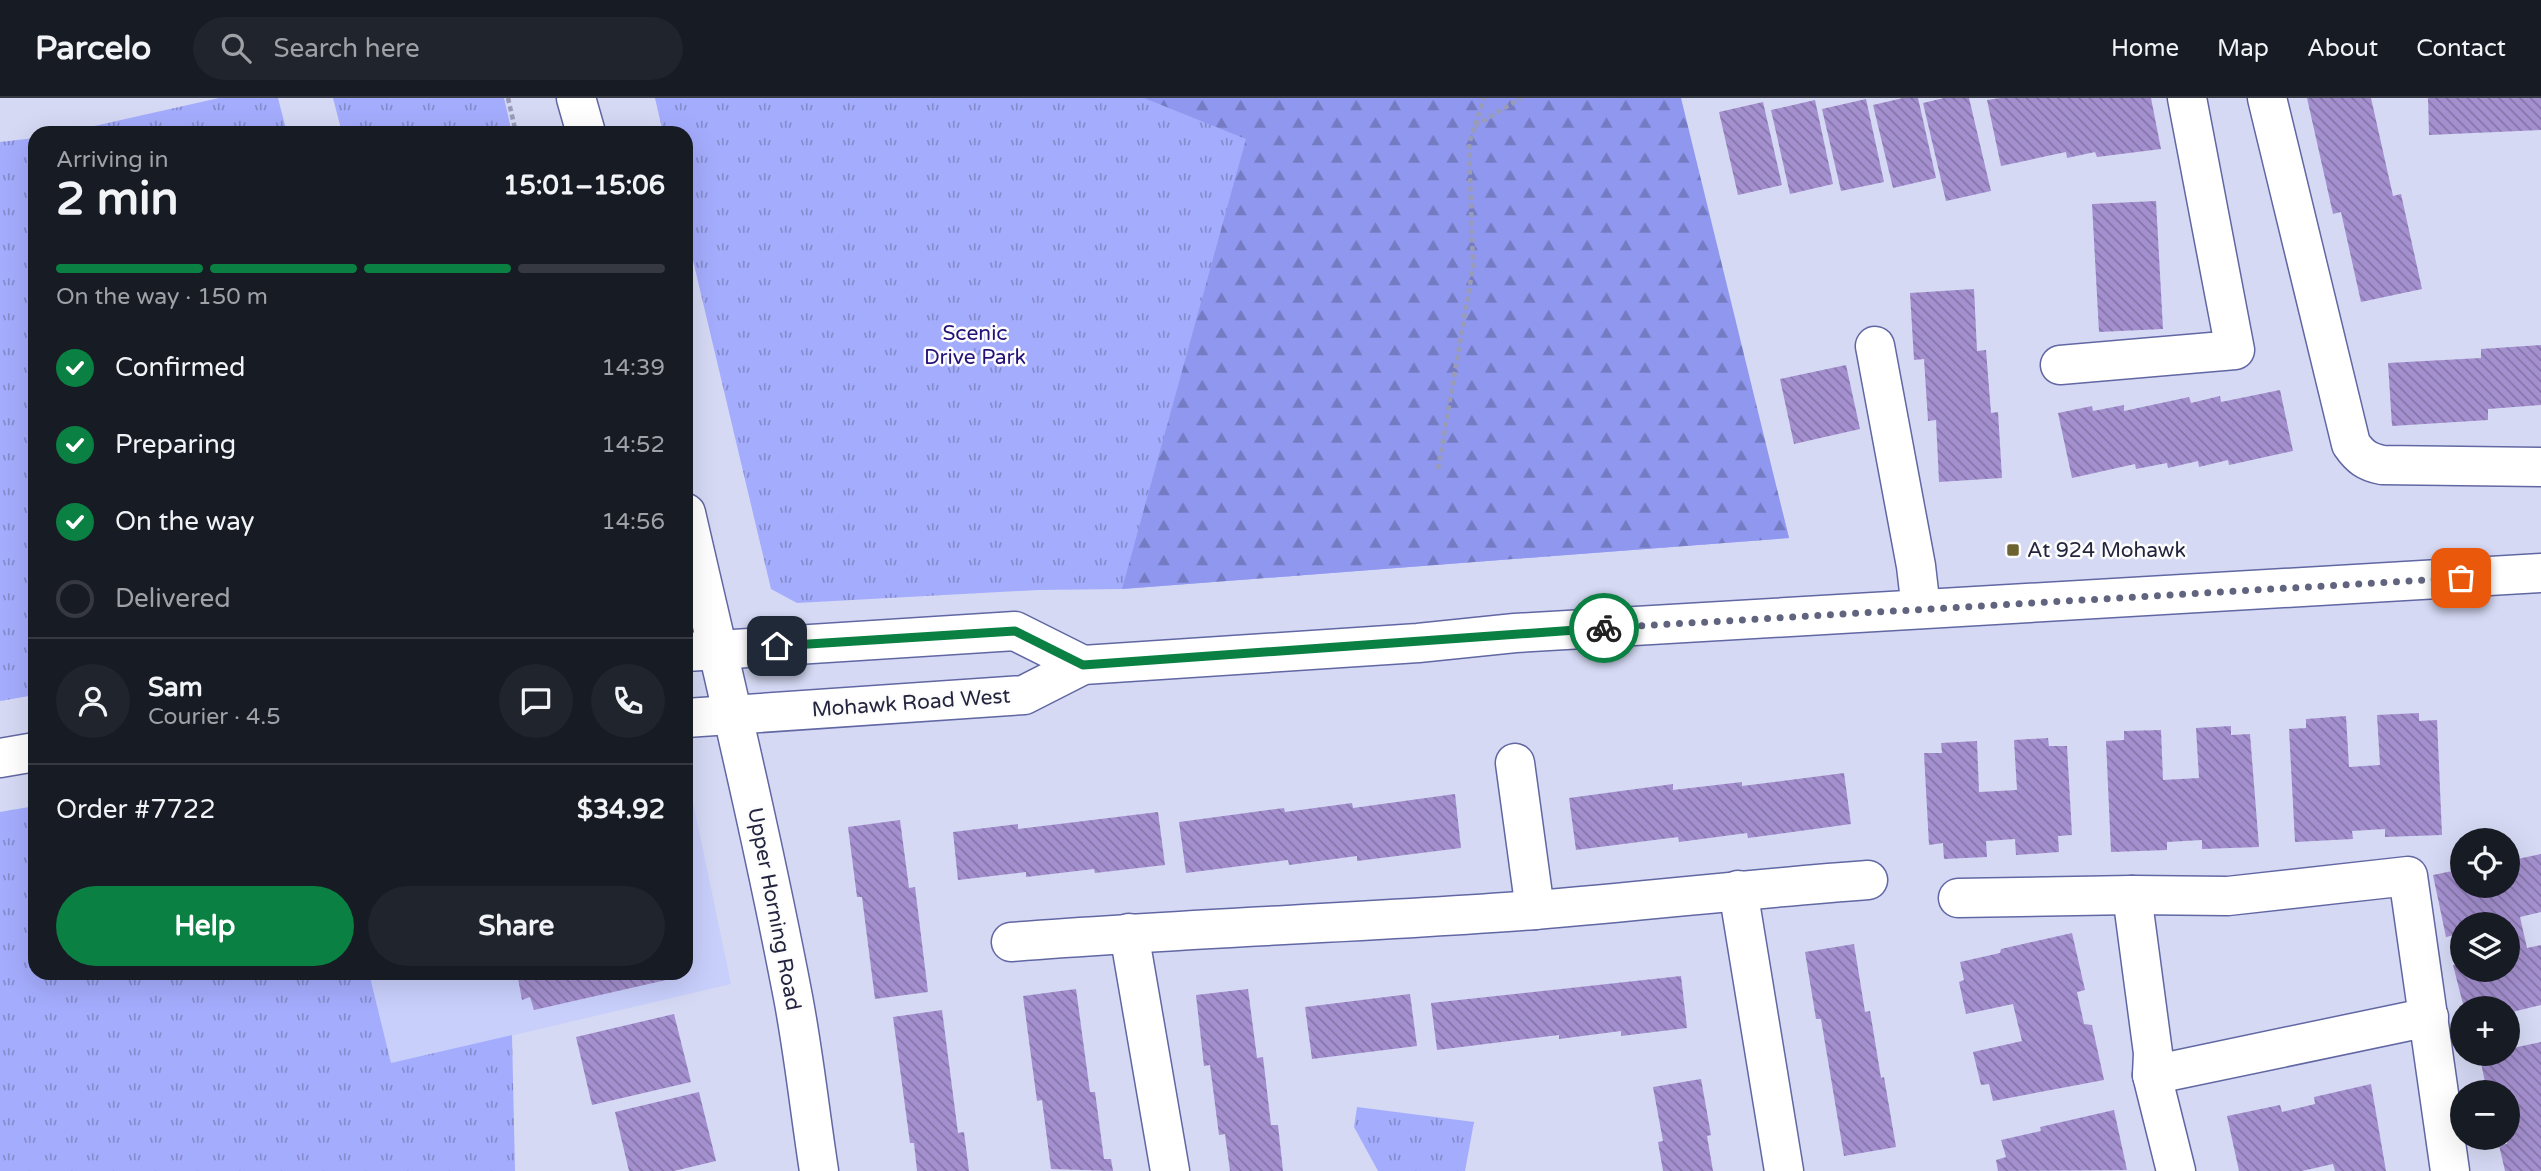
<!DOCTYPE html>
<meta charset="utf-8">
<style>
body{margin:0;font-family:"Varela Round",sans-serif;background:#20242c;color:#f1f3f6;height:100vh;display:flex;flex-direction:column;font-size:26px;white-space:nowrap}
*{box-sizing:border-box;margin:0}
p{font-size:23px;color:#9ea1a6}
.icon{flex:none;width:38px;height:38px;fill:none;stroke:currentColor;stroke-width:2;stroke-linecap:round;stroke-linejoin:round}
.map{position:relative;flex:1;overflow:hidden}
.details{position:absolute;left:28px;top:28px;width:665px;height:854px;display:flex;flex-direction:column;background:#171b24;border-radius:21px;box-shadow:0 7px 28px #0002}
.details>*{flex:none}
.fabs{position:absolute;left:2450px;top:730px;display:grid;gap:14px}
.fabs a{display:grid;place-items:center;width:70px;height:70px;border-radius:50%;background:#171b24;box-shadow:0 7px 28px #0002;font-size:35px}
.pin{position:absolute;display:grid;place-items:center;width:60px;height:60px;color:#fff;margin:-30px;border-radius:14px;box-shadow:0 4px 10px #0006}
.courier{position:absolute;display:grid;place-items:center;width:70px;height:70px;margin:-35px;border:5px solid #0b8043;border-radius:50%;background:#fff;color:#222;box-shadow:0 2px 9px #0007}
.summary em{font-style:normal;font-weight:800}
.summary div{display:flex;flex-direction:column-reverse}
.summary{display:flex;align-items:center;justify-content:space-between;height:119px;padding:0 28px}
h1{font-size:46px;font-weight:800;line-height:52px}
.bar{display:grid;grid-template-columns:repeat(4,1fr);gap:10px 7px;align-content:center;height:84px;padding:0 28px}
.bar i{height:9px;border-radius:5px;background:#363941}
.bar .active{background:#0b8043}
.bar p{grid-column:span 4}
.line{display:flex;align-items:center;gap:18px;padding:0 28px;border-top:2px solid #363941}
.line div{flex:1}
.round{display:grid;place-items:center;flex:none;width:74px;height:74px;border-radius:37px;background:#20242c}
ol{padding:0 28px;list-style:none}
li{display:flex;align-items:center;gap:21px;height:77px}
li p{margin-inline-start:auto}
li .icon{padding:7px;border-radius:50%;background:#0b8043;color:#fff;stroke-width:4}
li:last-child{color:#9ea1a6}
li i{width:38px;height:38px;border:4px solid #363941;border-radius:50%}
.primary-button{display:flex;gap:14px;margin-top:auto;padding:14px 28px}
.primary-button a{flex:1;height:80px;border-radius:42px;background:#0b8043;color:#fff;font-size:28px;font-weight:800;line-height:80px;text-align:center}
.primary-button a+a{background:#20242c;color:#f1f3f6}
header{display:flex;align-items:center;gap:42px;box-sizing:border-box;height:98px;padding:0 35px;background:#171b24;border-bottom:2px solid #363941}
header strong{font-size:33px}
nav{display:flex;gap:38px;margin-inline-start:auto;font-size:24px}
.search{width:490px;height:63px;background:#20242c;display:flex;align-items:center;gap:18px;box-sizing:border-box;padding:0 24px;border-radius:38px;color:#9ea1a6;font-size:26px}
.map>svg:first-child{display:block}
</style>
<header>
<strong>Parcelo</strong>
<div class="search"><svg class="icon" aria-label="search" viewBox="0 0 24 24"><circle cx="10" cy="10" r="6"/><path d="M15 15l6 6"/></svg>Search here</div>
<nav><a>Home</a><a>Map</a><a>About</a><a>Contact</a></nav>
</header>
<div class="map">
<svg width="2541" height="1073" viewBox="0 0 2541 1073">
<defs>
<pattern id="grass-tufts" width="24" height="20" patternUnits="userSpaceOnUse" patternTransform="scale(1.75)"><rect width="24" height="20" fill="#a4acfd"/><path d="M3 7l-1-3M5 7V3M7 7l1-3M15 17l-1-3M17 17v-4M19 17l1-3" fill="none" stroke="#858cce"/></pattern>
<pattern id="forest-firs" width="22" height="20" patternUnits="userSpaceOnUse" patternTransform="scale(1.75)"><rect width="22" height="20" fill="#8f97ef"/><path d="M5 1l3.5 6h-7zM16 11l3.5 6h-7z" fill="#747bc3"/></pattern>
<pattern id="building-back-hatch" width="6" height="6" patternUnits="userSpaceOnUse" patternTransform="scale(1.75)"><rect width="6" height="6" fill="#a490cf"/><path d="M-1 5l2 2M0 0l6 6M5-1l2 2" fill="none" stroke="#8575a9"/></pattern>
</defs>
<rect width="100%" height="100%" fill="#d5d9f4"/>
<!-- built -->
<polygon fill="#c8cffb" points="686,689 693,704 731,886 391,966 369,875 686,875"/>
<!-- grass -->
<g fill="url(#grass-tufts)">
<polygon points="219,0 278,0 287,35 63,35"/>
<polygon points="333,0 504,0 512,35 342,35"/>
<polygon points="655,0 1677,0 1789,440 1122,491 1038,492 797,505 771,491 686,133 686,35 663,35"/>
<polygon points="35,40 35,597 0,603 0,44"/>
<polygon points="35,708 35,875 369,875 391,965 512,937 515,1073 0,1073 0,714"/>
<polygon points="1357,1009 1474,1024 1465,1073 1378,1073 1354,1029"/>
</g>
<!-- forest -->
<polygon fill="url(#forest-firs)" points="1144,0 1681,0 1789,440 1122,491 1246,41"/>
<!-- building -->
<g fill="url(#building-back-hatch)">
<polygon points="1903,0 1918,0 1936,80 1893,90 1873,7"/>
<polygon points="1944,0 1969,0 1991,93 1946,103 1923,5"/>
<polygon points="2000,0 2151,0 2161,51 2097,59 2095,54 2067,60 2066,54 2001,68 1987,2"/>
<polygon points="2307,0 2371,0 2393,98 2401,96 2422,191 2361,204 2341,114 2333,116"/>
<polygon points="2428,0 2541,0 2541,32 2429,37"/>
<polygon points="1866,1 1884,84 1841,93 1822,11"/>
<polygon points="1815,2 1833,86 1790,96 1771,12"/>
<polygon points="1763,4 1782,87 1738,97 1719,14"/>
<polygon points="2156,103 2163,231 2099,234 2092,106"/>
<polygon points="1974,191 1977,253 1986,252 1991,315 1998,314 2002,380 1939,384 1936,322 1928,323 1924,261 1914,262 1910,195"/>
<polygon points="2541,247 2541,307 2488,311 2488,322 2392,328 2388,265 2481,260 2481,251"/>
<polygon points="1846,267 1860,331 1794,346 1780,281"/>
<polygon points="2280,292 2293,353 2229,367 2228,362 2199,369 2198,363 2168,370 2167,365 2136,371 2135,366 2072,380 2058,315 2092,308 2093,313 2124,307 2124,313 2189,299 2191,305 2220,298 2221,304"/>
<polygon points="2419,615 2419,623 2437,622 2442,737 2385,739 2385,731 2352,733 2353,741 2295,744 2289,631 2306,630 2306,621 2346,618 2349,669 2380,667 2377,617"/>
<polygon points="2231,628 2231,637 2250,636 2259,749 2202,751 2202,742 2167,744 2167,752 2111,754 2106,643 2124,642 2124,633 2161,632 2163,682 2199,680 2196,630"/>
<polygon points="2048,640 2049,648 2067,648 2072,737 2058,738 2059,754 2016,757 2015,741 1986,743 1987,759 1944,761 1943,745 1929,747 1924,655 1942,655 1941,645 1977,643 1979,694 2017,692 2014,642"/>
<polygon points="1844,675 1851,726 1748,740 1747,735 1679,744 1678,739 1576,752 1569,700 1673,686 1673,692 1742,684 1742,688"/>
<polygon points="1455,696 1461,750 1357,763 1357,758 1289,767 1288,762 1186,775 1179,724 1284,710 1285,714 1352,705 1353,710"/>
<polygon points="1158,714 1165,767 1095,775 1094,771 1026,779 1026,774 958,782 953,734 1018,726 1018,731"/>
<polygon points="900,722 909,790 915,789 928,894 875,901 862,799 857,799 848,729"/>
<polygon points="2541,756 2541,814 2520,819 2527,850 2541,847 2541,907 2508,915 2508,910 2464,910 2453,867 2462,865 2462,872 2508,872 2508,826 2462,826 2461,864 2455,837 2446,839 2433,777 2462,771 2462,788 2508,788 2508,763"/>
<polygon points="2072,835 2085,892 2077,894 2084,926 2092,927 2104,982 1993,1003 1989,986 1981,987 1973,954 2022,943 2013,906 1966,916 1959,884 1964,882 1960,864 2000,855 2001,851"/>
<polygon points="1854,846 1865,914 1870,913 1881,980 1884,979 1896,1049 1844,1058 1821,921 1816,921 1805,854"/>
<polygon points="517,875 674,875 675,880 534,912 530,899 522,902"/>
<polygon points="1681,878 1687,930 1621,938 1621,933 1559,941 1559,937 1437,952 1431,905"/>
<polygon points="1076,891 1090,994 1095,994 1104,1061 1111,1061 1113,1073 1051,1071 1042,1002 1037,1003 1023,898"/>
<polygon points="1248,891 1257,960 1263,959 1271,1027 1278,1027 1283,1073 1230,1073 1225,1036 1219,1037 1210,967 1204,968 1196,897"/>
<polygon points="1410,896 1417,948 1312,961 1305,909"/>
<polygon points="942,912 958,1035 964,1034 969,1073 917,1073 914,1045 910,1045 893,919"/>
<polygon points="674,916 691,984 592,1007 576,939"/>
<polygon points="2541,944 2541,1073 2505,1073 2499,1047 2507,1046 2508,994 2487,994 2480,960 2496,956 2508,956 2508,951"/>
<polygon points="1701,981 1711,1037 1707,1038 1713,1073 1663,1073 1658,1044 1663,1043 1653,989"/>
<polygon points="2371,986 2386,1073 2335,1073 2333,1066 2302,1073 2239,1073 2227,1018 2280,1007 2282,1014 2315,1006 2314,999"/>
<polygon points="699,994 716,1063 674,1073 629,1073 615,1014"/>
<polygon points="2114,1012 2127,1072 1998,1073 1996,1062 2006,1059 2001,1042 2041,1033 2040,1029"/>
</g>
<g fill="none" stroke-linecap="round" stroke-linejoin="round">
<defs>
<g id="minor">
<polyline points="576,0 586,35"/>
<path d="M2267 0 2351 346C2360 359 2367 364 2382 367L2541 369"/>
<polyline points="1875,248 1916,468 1921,511"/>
<polyline points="2060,267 2235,252 2187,0"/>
<path d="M686 415C723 576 762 737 793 899 804 957 810 1015 819 1073"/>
<polyline points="1515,665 1535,812"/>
<polyline points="1738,792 1784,1073"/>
<polyline points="2132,797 2153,955 2152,977 2176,1073"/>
<polyline points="1958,800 2132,797 2228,798 2408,778 2450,1073"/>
<polyline points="1129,835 1170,1073"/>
<path d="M1011 844C1186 830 1361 825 1535 812 1646 803 1757 790 1868 782"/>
<polyline points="2152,977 2429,919"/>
</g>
<g id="major">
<polyline points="686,554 1015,533 1083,567"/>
<polyline points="686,620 1024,597 1083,567 1418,545 1515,535 2541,475"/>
<polyline points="0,660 35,654"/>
</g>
</defs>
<!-- minor casing -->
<use href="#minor" stroke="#6167a2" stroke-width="41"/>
<!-- major casing -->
<use href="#major" stroke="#6167a2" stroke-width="41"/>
<!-- path -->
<g stroke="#999cb7" stroke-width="4.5" stroke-dasharray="5 3.5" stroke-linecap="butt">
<polyline points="508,0 516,35"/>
<polyline points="1475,28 1521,0"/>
<polyline points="1438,371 1473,169 1469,46 1484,0"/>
</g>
<!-- minor -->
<use href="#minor" stroke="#fff" stroke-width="38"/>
<!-- major -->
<use href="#major" stroke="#fff" stroke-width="38"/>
</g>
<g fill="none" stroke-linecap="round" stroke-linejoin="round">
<!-- done -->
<polyline stroke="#61647e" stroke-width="7" stroke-dasharray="0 12.6" points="1604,530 2461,480"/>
<!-- route -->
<polyline stroke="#0b8043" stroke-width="9" points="777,548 1015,533 1083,567 1604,530"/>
</g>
<!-- markers -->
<rect fill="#6d6330" stroke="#fcfcfc" stroke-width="2.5" x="2006" y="445" width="14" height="14" rx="3.5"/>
<g text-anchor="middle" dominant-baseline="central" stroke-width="5" stroke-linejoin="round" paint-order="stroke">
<!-- park labels -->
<g font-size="21" fill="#241178" stroke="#fcfcfc">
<text x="975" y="235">Scenic<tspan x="975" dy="24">Drive Park</tspan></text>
</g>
<!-- poi labels -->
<g font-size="21" fill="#23253e" stroke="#fcfcfc" text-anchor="start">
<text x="2027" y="452">At 924 Mohawk</text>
</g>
<!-- street labels -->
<g font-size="21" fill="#23253e" stroke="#fcfcfc">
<text transform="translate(911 605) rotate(-4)">Mohawk Road West</text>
<text transform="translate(774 811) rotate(79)">Upper Horning Road</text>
</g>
</g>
</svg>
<div class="fabs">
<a><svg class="icon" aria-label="locate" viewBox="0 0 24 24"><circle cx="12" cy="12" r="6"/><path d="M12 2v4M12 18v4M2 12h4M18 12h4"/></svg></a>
<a><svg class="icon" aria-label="layers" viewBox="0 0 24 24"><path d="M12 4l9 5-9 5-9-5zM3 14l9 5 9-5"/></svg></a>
<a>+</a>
<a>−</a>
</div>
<div class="pin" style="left:2461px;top:480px;background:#ea580c"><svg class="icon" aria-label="bag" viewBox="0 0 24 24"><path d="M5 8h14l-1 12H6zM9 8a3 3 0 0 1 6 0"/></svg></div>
<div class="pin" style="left:777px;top:548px;background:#1f2937"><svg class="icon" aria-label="home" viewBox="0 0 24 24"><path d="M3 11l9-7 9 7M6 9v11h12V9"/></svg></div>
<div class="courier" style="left:1604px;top:530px"><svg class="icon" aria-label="bike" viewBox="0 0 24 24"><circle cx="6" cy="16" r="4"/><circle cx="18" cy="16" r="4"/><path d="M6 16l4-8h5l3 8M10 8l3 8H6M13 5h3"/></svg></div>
<section class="details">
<div class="summary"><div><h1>2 min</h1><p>Arriving in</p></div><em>15:01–15:06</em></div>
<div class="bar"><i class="active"></i><i class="active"></i><i class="active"></i><i></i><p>On the way · 150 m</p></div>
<ol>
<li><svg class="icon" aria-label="check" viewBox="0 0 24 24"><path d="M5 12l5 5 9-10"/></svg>Confirmed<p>14:39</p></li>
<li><svg class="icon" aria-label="check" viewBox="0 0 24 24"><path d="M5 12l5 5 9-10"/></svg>Preparing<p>14:52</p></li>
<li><svg class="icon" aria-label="check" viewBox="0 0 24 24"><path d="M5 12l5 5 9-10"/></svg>On the way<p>14:56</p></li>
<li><i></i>Delivered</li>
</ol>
<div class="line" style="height:126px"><a class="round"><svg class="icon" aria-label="person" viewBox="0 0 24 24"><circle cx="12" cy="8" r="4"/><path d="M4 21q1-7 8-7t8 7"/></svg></a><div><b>Sam</b><p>Courier · 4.5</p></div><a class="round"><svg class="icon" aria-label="chat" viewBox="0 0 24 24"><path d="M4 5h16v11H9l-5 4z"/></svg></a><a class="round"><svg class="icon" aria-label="phone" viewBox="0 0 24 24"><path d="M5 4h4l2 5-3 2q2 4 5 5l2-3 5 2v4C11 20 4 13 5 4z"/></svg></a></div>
<div class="line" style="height:91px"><div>Order #7722</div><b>$34.92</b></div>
<div class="primary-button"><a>Help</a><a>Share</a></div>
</section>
</div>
